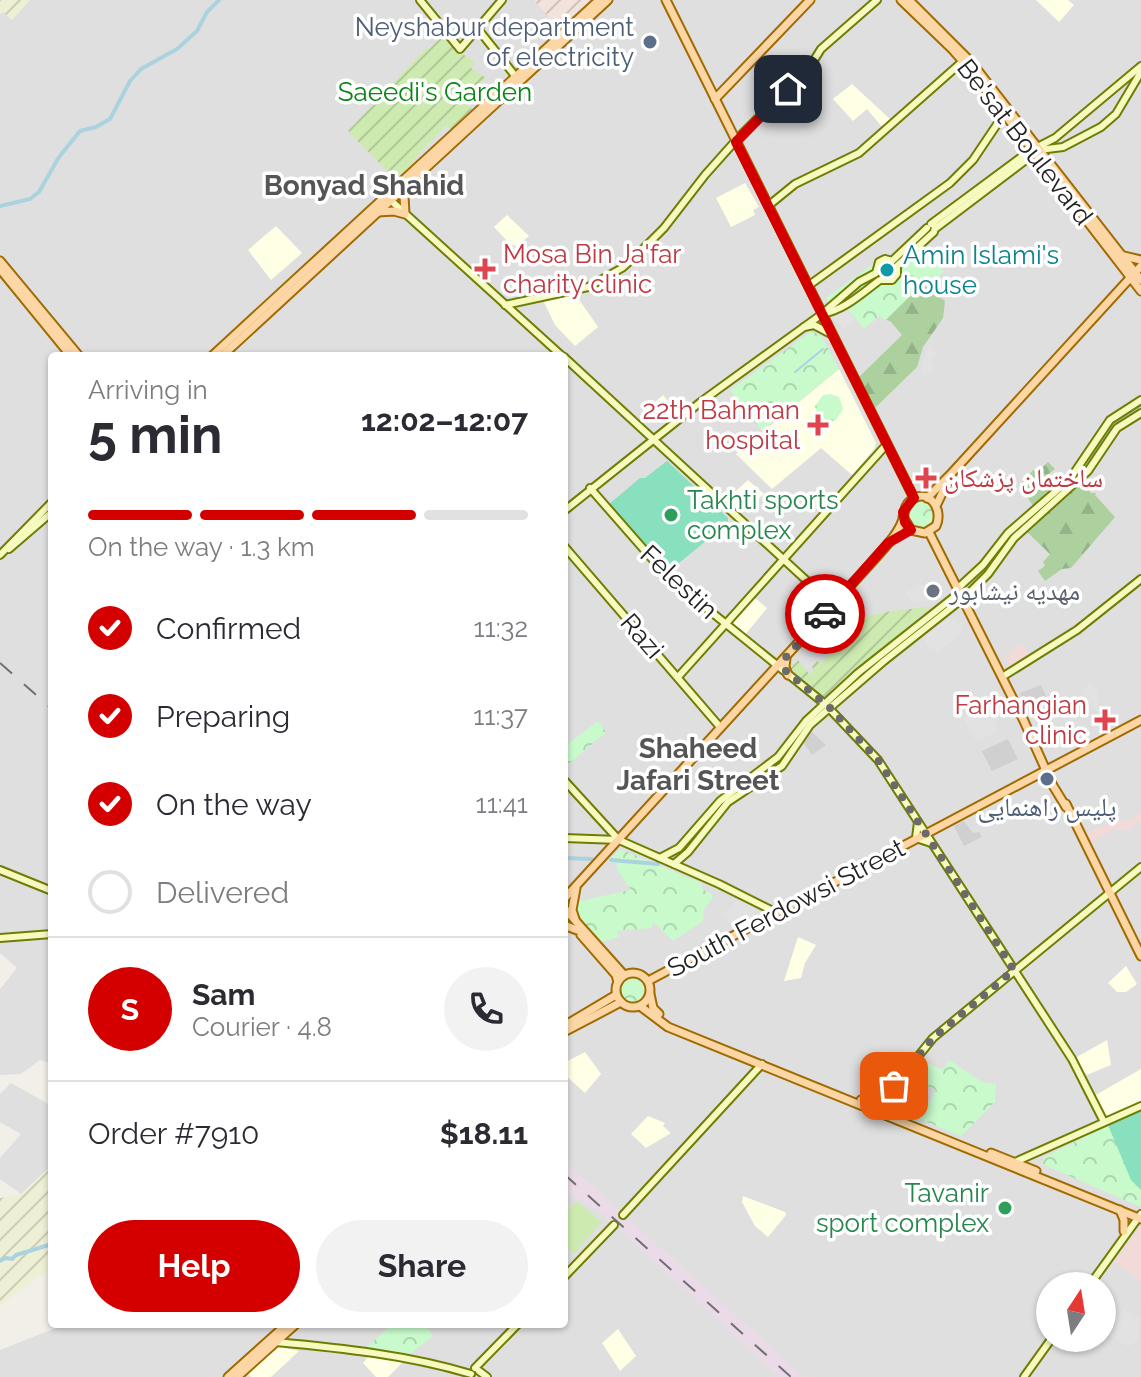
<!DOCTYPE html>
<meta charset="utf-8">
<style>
body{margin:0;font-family:Raleway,"Noto Naskh Arabic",sans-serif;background:#f2f2f3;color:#2b2b33;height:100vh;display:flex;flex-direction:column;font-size:30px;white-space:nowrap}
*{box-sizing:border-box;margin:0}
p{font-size:26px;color:#7c7c81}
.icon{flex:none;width:44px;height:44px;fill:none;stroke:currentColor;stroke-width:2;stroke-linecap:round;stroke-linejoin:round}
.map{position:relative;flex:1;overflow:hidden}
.details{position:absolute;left:48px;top:352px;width:520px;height:976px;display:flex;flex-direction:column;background:#fff;border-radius:8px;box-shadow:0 2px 6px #0004}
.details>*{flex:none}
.needle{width:52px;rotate:12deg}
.controls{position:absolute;left:1036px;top:1272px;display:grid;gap:16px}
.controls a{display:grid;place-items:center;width:80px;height:80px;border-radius:50%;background:#fff;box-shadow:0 2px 6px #0004;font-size:40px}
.pin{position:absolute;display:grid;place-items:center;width:68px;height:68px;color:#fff;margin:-34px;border-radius:16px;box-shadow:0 4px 12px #0006}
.courier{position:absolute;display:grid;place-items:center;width:80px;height:80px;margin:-40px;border:6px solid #d40000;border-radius:50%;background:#fff;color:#222;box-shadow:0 2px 10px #0007}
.overview em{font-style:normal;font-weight:700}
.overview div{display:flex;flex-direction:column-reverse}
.overview{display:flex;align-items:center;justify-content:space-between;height:136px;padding:0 40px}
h1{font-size:52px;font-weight:700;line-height:60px}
.bar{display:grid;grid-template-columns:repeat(4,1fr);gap:12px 8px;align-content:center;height:96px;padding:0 40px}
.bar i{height:10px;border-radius:6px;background:#e1e1e2}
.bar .on{background:#d40000}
.bar p{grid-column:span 4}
.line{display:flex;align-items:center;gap:20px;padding:0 40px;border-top:2px solid #e1e1e2}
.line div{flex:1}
.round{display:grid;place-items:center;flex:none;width:84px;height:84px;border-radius:42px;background:#f2f2f3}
ol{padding:0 40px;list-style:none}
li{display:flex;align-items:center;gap:24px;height:88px}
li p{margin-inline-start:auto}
li .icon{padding:8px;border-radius:50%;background:#d40000;color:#fff;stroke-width:4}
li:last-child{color:#7c7c81}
li i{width:44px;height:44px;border:4px solid #e1e1e2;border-radius:50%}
.primary-button{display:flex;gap:16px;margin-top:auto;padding:16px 40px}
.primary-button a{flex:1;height:92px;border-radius:48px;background:#d40000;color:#fff;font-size:32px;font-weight:700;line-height:92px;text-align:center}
.primary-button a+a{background:#f2f2f3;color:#2b2b33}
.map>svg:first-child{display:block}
</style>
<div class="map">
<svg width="1141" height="1377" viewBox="0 0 1141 1377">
<defs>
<pattern id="military-furrows" width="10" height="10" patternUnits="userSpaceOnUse" patternTransform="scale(2)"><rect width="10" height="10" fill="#f3e3dd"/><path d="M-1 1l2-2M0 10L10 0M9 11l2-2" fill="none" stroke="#d0c2bd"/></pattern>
<pattern id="farmland-furrows" width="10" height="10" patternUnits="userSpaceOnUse" patternTransform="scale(2)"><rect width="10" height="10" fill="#eef0d5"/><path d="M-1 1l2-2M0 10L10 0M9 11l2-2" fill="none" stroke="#ccceb7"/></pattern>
<pattern id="forest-firs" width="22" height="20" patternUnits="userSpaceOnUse" patternTransform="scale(2)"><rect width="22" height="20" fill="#add19e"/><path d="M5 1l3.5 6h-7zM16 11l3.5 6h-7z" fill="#95b388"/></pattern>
<pattern id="park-crowns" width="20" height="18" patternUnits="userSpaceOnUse" patternTransform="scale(2)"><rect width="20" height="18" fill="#c8facc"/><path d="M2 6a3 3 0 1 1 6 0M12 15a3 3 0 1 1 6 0" fill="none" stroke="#acd6af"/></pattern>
<pattern id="garden-furrows" width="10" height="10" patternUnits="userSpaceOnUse" patternTransform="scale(2)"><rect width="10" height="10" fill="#cdebb0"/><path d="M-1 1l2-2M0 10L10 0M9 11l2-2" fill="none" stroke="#b0c997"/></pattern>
</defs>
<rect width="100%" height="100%" fill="#f2efe9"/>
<!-- residential -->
<g fill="#e0dfdf" fill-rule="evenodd">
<path d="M0 0H1141V1377H0V1350L66 1324H564V356H52V1064L40 1060 21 1074 0 1075V989L17 968 0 953ZM1050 1286H1102V1338H1050Z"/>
<polygon points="11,1083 52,1106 52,1165 21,1194 0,1179 0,1158 21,1134 0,1122 0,1094"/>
</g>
<!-- commercial -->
<g fill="#f2dad9">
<polygon points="1021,644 1030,655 1036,652 1040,659 1011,676 1007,670 1011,667 1005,657"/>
<polygon points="1141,813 1141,821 1128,830 1113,830 1091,842 1086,834 1100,826 1102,827 1121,820 1126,822"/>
<polygon points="1140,1225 1141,1225 1141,1281 1114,1262"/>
</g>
<!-- industrial -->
<polygon fill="#ebdbe8" points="564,1161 804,1377 780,1377 603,1214 564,1190"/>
<!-- education -->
<g fill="#ffffe5">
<polygon points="1036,0 1068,0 1074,5 1059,22"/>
<polygon points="852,84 891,120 883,128 867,109 853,121 833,99"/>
<polygon points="745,183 759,207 753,210 755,215 731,227 716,198"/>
<polygon points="507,215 529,236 517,246 511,245 494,227"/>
<polygon points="276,226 302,253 271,280 248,250"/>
<polygon points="576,295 598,327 575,346 555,325 544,302"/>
<polygon points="839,369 876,443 874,449 852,475 821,448 772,489 736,454"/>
<polygon points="663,395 676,411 664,419 653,404"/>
<polygon points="748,480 764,494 741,513 726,500"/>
<polygon points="755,598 767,608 744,636 732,624"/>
<polygon points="798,937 816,945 805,963 801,978 784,981"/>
<polygon points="1126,966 1137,984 1126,992 1117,992 1108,983"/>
<polygon points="1107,1040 1111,1065 1084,1076 1075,1058"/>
<polygon points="585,1052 601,1074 585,1093 564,1074 564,1063"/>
<polygon points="1141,1069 1141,1103 1111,1116 1104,1115 1094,1096"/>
<polygon points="648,1116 665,1123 663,1126 671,1133 646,1148 631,1134"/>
<polygon points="743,1196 785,1212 786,1215 768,1237 755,1226 742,1202"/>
<polygon points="618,1329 636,1356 620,1371 602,1343"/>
<polygon points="277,1346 299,1351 271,1377 251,1377 248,1374"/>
<polygon points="368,1357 403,1362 388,1377 376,1377 363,1363"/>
</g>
<!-- religious -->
<g fill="#d0d0d0">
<polygon points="1041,685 1047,698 1026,707 1024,702 1021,703 1020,693"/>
<polygon points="811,731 826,745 812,755 802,741"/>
<polygon points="1008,739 1018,759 992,771 982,751"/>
<polygon points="964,821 973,833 979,832 982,837 964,846 954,826"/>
</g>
<!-- military -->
<polygon fill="url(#military-furrows)" points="534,0 588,0 589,1 558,28"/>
<!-- farmland -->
<g fill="url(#farmland-furrows)">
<polygon points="0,0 30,0 12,20 3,12 0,14"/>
<polygon points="52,1165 52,1267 0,1306 0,1198 21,1194"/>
</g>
<!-- grass -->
<polygon fill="#cdebb0" points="577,1201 602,1222 574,1254 564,1244 564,1204 570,1209"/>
<!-- forest -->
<g fill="url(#forest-firs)">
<polygon points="924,287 929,287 945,301 943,318 923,347 917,367 875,408 859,377 902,335 890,321 886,320 910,296"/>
<polygon points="1048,462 1055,469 1047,475 1051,480 1060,474 1067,480 1034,507 1019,486 1033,470 1037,473"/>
<polygon points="1081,481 1091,493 1096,493 1095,495 1115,517 1071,568 1062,569 1045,581 1038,571 1045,566 1043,562 1050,554 1026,531"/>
</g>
<!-- park -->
<g fill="url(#park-crowns)">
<polygon points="910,240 918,251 922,248 944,272 910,296 885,320 879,316 864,329 846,307 835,315 826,298 880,259 892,256"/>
<polygon points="812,331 822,337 839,369 762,431 730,390"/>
<polygon points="831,394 839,397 843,409 836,420 828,422 817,414 815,406 823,395"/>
<circle cx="921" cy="515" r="15"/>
<polygon points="598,721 606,732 564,768 564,747"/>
<polygon points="620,849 701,883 703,890 711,893 713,898 704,909 703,921 673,941 654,922 651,928 617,931 619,937 598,943 576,917 575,902 631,890 617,869 617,863 608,862"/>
<circle cx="633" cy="990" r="14"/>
<polygon points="920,1060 943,1070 949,1060 982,1082 996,1084 995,1102 961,1136 917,1118 923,1102 928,1104 936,1090 909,1076"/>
<polygon points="1108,1125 1131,1179 1141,1190 1141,1207 1042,1164 1043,1158"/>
<polygon points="392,1324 424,1324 433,1336 409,1355 365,1349"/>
</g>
<!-- garden -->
<g fill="url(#garden-furrows)">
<polygon points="444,34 461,53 475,62 471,68 486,78 478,85 489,94 477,105 471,100 468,106 472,109 451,129 447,125 413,160 414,163 395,179 348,131 427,47 429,49"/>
<path d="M931 607 824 698 789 670 798 660 810 675 814 670 812 667 817 661 821 664 849 630 847 628C861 612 908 609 931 607Z"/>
</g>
<!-- pitch -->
<g fill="#88e0be">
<polygon points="667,461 728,518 728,523 668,572 608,505 640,478 645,478"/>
<polygon points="1141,1111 1141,1190 1131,1180 1108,1125"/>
</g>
<!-- parking -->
<g fill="#e2e2e2">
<polygon points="846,307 855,319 842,331 842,325 838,325 834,319 835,315"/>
<polygon points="929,346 938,353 931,362 935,366 925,376 920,371"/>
<polygon points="921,584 931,600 912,603 905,593"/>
<polygon points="949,619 951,622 955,620 957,624 965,621 960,626 962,634 937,653 933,647 929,650 921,634"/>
<polygon points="1089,684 1099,690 1096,695 1100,698 1097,704 1103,708 1098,713 1081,693"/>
<polygon points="997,705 1001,710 995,716 996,732 976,741 963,718 977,706 988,708"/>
<polygon points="740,898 756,905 756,910 750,919 732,926 722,914"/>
<polygon points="1102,1304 1103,1310 1111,1317 1120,1316 1122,1309 1140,1319 1138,1340 1128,1347 1102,1329"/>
</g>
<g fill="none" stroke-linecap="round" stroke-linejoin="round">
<!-- stream -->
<polyline stroke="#aad3df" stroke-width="2" points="795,372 823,349"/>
<!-- canal -->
<g stroke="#aad3df" stroke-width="4">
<polyline points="0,206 30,199 39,192 59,157 80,131 96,127 110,119 130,81 141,69 177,49 197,31 207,12 219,0"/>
<polyline points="1104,439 1113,424 1141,407"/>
<polyline points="1085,467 1101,443"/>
<polyline points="992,561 1010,535 1031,519"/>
<polyline points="985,571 989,566"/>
<polyline points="846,688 869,668"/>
<polyline points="740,789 778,763 792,746"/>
<polyline points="564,858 592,859"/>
<polyline points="671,858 685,849 727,799"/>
<polyline points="611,860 658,864"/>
<polyline points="0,1261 5,1258 12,1259 16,1255 52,1244"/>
</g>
<defs>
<g id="secondary">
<polyline points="420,0 460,49 502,0"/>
<polyline points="478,29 516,77"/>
<polyline points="387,197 562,356"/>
<polyline points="768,206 795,184 859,153 963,61"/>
<polyline points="931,224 1028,152 1055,138 1141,66"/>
<polyline points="936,228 1039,150 1063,147 1101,127 1116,114 1141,72"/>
<polyline points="808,286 950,183 973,160 1004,114"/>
<polyline points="505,305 588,287 622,268 639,253 664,228 705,175 738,138 811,65 821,49 877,0"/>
<path d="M822 314C845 310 863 292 880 280H892L897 274V266L934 232 935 226"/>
<polyline points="804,327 814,325 831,334"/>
<polyline points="564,357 833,605"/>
<polyline points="590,488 668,577 825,704 878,760 1072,1059 1104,1122"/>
<polyline points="564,511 702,401 822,314 859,282 876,273 879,262 885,259 892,261 927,228"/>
<polyline points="564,546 720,727"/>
<polyline points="9,549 52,512"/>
<polyline points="0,555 52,502"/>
<polyline points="957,589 983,565 1008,533 1070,479 1110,420 1141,400"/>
<polyline points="821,619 822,594 842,594"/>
<polyline points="678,677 887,444"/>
<polyline points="1002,677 1077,630 1141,579"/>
<polyline points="564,780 618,839"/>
<polyline points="918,822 916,838 931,843"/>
<polyline points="564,838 619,840 719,884 777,913"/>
<polyline points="660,858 679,848 720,801 778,757 806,721 858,673 959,593"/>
<polyline points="674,864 688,852 728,802 782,766 810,725 884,661 966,596 988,574 1014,538 1088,471 1117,428 1141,413"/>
<polyline points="0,870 52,891"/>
<polyline points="0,938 52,934"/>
<polyline points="881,1108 894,1086 933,1038 1141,867"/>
<polyline points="1015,1162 1141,1106"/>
<polyline points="623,1215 762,1064"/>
<polyline points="564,1277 614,1225"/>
<polyline points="1089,1286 1141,1214"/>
<path d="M276 1342C341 1348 408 1355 471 1374"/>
<polyline points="475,1368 518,1324"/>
<polyline points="479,1371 487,1377"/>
<polyline points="1024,1377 1052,1338"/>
</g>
<g id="primary">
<polyline points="666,0 914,498"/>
<polyline points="901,0 952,49 973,73 1141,291"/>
<polyline points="909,0 971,62 1141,280"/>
<polyline points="715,99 810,0"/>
<polyline points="378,212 394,211 405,214 404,195 407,188"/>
<polyline points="1124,256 1141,260"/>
<polyline points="0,261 79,356"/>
<polyline points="0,269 71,356"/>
<polyline points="212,356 599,0"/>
<polyline points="222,356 608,0"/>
<polyline points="927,498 950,475 1141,266"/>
<polyline points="937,504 948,481"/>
<polyline points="929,532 1024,721 1052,784 1066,807"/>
<polyline points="786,658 785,667 788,675"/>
<polyline points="1066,804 1141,956"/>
<path d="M564 899 872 562C883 549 898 535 903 519 905 512 904 506 910 501 928 486 944 509 936 526L925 533 911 530 903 517"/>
<polyline points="564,908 624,975"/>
<polyline points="575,919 572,910 576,888"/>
<polyline points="564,925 577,930"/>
<polyline points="581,935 616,975 618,982"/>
<circle cx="633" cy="990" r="17"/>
<polyline points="648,981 1141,720"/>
<polyline points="650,994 653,1008 659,1014"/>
<polyline points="640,1006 668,1027 1141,1219"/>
<polyline points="564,1026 616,995"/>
<polyline points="564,1032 621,1002"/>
<polyline points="892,1090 893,1104 903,1117"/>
<polyline points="861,1100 888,1094"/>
<polyline points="991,1153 1036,1171"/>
<polyline points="1120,1210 1124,1220 1124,1231"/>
<polyline points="228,1377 287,1324"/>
<polyline points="237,1377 296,1324"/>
</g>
</defs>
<!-- secondary casing -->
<use href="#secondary" stroke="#707d05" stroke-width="10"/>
<!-- primary casing -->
<use href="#primary" stroke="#a06b00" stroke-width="11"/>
<!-- secondary -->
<use href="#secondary" stroke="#f7fabf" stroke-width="6"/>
<!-- primary -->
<use href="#primary" stroke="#fcd6a4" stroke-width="7"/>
<!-- rail -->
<g stroke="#707070" stroke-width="2" stroke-dasharray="16 16" stroke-linecap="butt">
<polyline points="0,663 52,709"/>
<polyline points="564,1174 791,1377"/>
</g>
</g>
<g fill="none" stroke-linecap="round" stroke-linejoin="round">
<!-- done -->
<polyline stroke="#6b6a68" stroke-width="8" stroke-dasharray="0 14.4" points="825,614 786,657 786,671 830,708 878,760 1014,970 933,1038 894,1086"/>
<!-- route -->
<polyline stroke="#d40000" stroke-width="10" points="788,89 736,142 914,498 903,512 905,522 911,530 888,543 825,614"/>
</g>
<!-- markers -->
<g fill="#5c6f8a" stroke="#fff" stroke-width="3">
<circle cx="650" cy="42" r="8"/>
<circle cx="1047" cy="779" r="8"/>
</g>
<g fill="#e0444e" stroke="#fff" stroke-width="3">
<path d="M481 257h8v8h8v8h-8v8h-8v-8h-8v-8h8z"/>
<path d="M814 413h8v8h8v8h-8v8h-8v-8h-8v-8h8z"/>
<path d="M922 466h8v8h8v8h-8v8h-8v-8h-8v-8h8z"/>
<path d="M1101 708h8v8h8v8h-8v8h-8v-8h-8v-8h8z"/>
</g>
<circle fill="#0f9aa8" stroke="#fff" stroke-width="3" cx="887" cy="270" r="8"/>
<g fill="#2e9e5b" stroke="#fff" stroke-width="3">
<circle cx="671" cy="515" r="8"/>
<circle cx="1005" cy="1208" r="8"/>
</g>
<circle fill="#6b7280" stroke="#fff" stroke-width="3" cx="933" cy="591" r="8"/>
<g text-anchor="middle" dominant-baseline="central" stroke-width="7" stroke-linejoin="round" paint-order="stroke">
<!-- service labels -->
<g font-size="26" fill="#4e5e75" stroke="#fff" text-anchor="end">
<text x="634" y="27">Neyshabur department<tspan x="634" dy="30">of electricity</tspan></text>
<text x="1047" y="807" text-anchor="middle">پلیس راهنمایی</text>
</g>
<!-- park labels -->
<g font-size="26" fill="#0c8416" stroke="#fff">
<text x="435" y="92">Saeedi's Garden</text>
</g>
<!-- street labels -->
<g font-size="26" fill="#222" stroke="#fff">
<text transform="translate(1025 142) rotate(52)">Be'sat Boulevard</text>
<text transform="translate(679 582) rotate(43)">Felestin</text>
<text transform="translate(642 636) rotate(49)">Razi</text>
<text transform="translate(786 908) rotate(-28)">South Ferdowsi Street</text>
</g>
<!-- health labels -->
<g font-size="26" fill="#be3a42" stroke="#fff" text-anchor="start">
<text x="503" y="254">Mosa Bin Ja'far<tspan x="503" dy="30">charity clinic</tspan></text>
<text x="800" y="410" text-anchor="end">22th Bahman<tspan x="800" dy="30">hospital</tspan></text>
<text x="944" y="478">ساختمان پزشکان</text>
<text x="1087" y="705" text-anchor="end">Farhangian<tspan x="1087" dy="30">clinic</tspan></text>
</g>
<!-- culture labels -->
<g font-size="26" fill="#0d838f" stroke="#fff" text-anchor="start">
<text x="903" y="255">Amin Islami's<tspan x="903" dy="30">house</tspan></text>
</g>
<!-- leisure labels -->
<g font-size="26" fill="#27864d" stroke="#fff" text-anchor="start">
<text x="687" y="500">Takhti sports<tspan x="687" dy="30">complex</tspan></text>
<text x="989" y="1193" text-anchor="end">Tavanir<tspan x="989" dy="30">sport complex</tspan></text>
</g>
<!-- worship labels -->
<g font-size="26" fill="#5b616d" stroke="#fff" text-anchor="start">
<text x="949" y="591">مهدیه نیشابور</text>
</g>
<!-- neighbourhood labels -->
<g font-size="28" font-weight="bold" fill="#555" stroke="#fff">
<text x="364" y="185">Bonyad Shahid</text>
<text x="698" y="748">Shaheed<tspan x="698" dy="32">Jafari Street</tspan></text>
</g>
</g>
</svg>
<div class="controls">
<a><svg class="needle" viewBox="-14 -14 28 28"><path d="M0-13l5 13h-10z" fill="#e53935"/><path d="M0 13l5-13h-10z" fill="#7c7c81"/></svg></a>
</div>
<div class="pin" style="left:894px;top:1086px;background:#ea580c"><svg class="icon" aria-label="bag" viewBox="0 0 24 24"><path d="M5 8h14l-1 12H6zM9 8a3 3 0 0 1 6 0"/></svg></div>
<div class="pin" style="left:788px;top:89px;background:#1f2937"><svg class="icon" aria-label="home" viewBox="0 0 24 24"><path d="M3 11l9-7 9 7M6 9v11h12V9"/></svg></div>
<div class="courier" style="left:825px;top:614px"><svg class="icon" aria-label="car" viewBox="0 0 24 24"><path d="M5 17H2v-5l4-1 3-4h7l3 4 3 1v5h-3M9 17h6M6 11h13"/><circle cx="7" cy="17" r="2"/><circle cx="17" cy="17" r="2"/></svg></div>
<section class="details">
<div class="overview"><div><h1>5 min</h1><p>Arriving in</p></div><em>12:02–12:07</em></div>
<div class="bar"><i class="on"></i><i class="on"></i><i class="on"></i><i></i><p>On the way · 1.3 km</p></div>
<ol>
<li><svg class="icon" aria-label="check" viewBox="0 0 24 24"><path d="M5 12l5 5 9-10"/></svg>Confirmed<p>11:32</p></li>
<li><svg class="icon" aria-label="check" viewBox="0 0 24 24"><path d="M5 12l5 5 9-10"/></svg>Preparing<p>11:37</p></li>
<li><svg class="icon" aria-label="check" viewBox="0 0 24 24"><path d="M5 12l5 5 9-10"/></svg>On the way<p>11:41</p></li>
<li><i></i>Delivered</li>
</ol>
<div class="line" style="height:144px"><b class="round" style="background:#d40000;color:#fff">S</b><div><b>Sam</b><p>Courier · 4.8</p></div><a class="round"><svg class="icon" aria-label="phone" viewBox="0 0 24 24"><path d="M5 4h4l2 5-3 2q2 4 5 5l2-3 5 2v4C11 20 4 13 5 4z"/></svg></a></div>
<div class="line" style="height:104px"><div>Order #7910</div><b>$18.11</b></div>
<div class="primary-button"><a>Help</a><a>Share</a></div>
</section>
</div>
